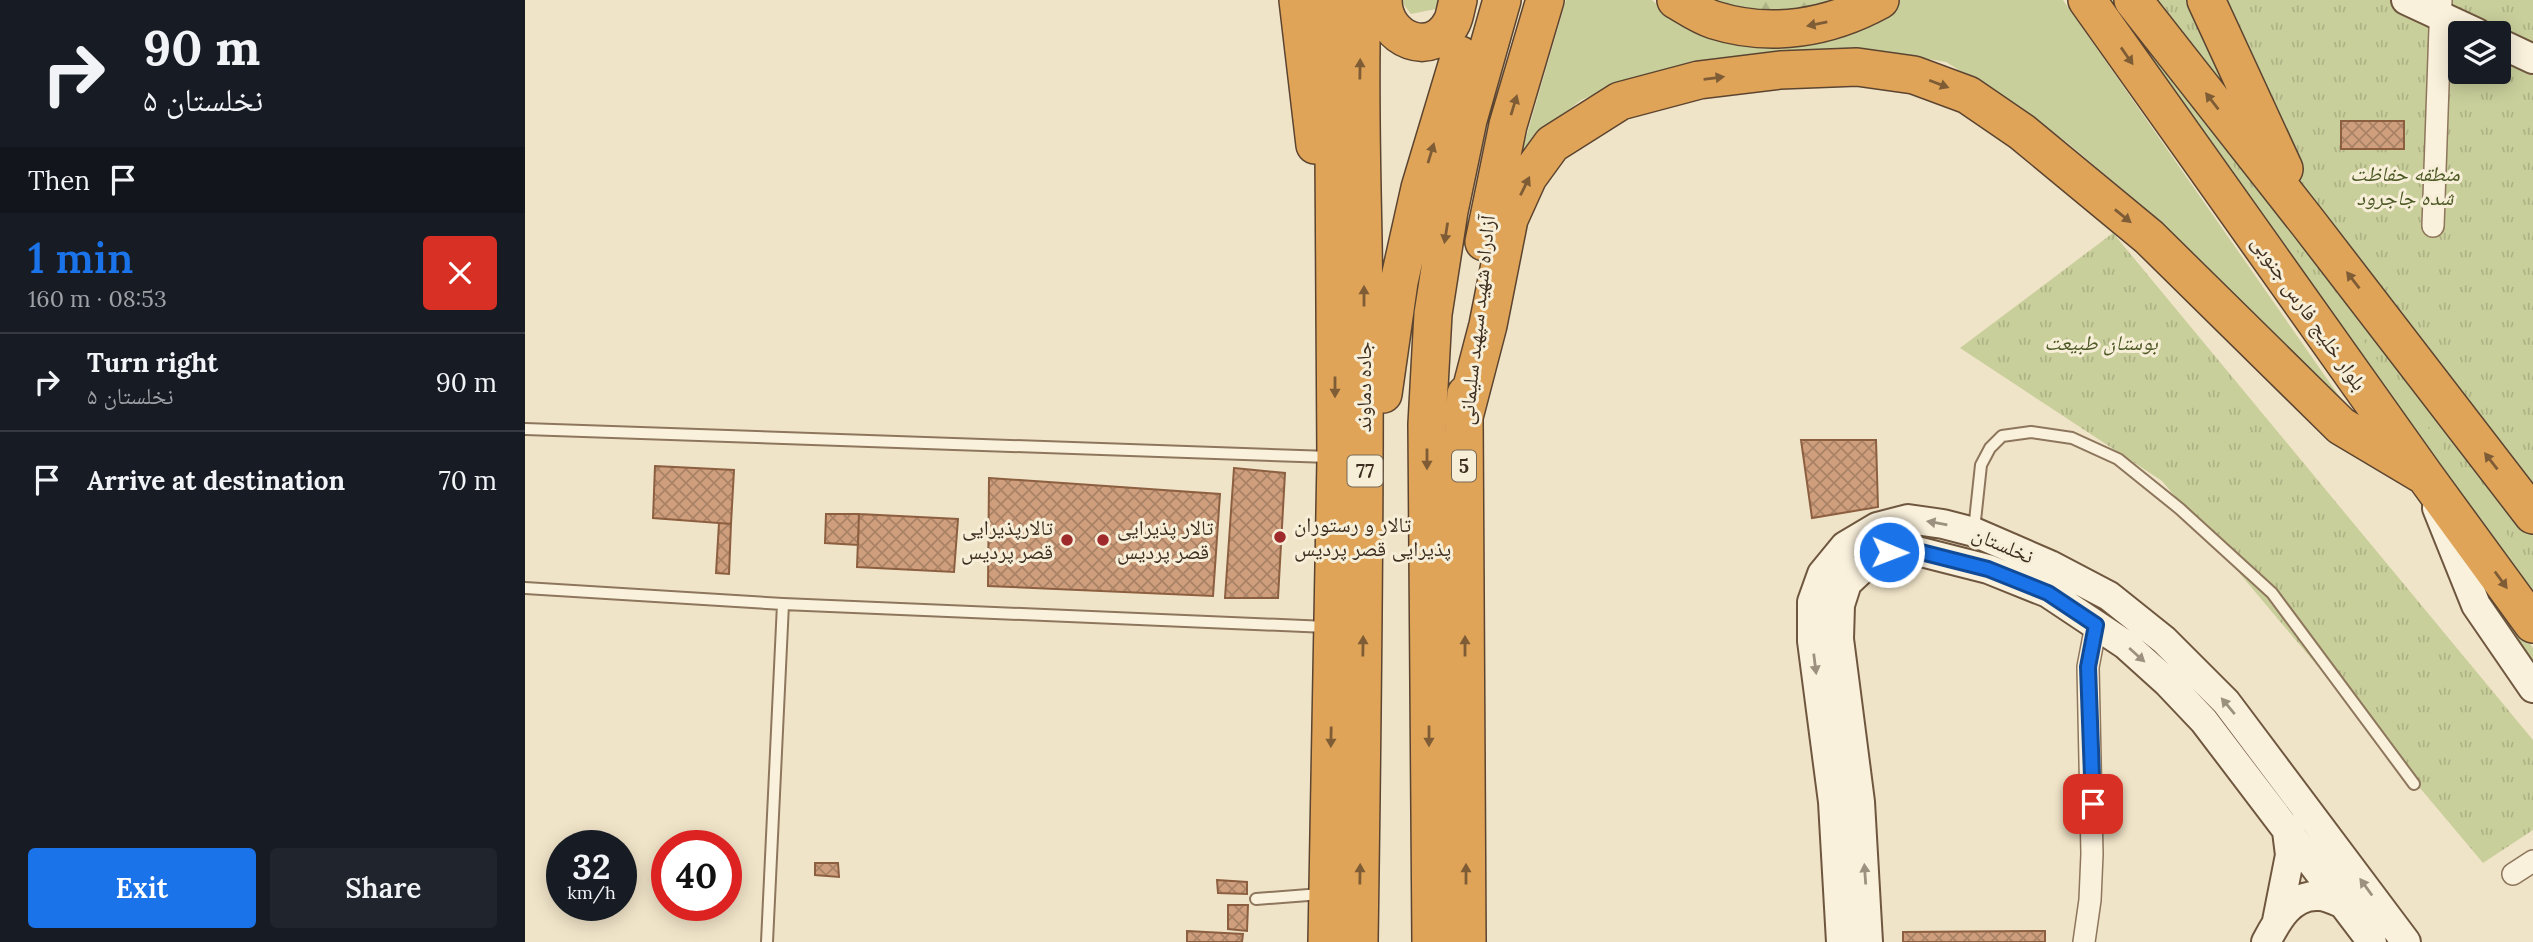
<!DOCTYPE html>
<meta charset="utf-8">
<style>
body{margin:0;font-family:Lora,"Noto Naskh Arabic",serif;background:#20242c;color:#f1f3f6;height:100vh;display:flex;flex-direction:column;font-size:26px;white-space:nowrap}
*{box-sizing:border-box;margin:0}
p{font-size:23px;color:#9ea1a6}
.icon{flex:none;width:38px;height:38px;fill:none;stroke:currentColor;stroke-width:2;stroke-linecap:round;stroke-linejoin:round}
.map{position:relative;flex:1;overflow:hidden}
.panel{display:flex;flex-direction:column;background:#171b24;width:525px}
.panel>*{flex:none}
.banner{background:#171b24;color:#f1f3f6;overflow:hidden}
.controls{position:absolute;left:1923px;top:21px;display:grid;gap:14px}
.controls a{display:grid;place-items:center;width:63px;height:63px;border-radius:7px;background:#171b24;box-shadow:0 4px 18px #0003;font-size:35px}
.speed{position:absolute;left:21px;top:830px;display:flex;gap:14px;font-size:35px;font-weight:700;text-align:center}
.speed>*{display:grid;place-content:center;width:91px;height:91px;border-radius:50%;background:#171b24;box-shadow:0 4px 18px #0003;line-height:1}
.speed small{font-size:18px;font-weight:400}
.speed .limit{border:10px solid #d22;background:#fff;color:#111}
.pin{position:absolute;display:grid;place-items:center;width:60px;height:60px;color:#fff;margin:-30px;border-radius:14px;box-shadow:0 4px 10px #0006}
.me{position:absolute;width:77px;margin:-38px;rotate:91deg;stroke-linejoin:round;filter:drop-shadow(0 0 5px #0008)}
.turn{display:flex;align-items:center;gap:24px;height:147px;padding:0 28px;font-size:32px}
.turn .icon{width:91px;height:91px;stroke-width:2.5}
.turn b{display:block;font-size:49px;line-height:60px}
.then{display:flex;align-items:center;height:66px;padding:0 28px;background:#0003;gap:14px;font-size:26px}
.round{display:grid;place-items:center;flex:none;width:74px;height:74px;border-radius:7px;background:#20242c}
.head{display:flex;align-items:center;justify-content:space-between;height:119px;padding:0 28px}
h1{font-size:42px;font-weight:600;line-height:52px;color:#1a73e8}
.button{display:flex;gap:14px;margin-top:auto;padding:14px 28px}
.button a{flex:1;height:80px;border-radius:7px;background:#1a73e8;color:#fff;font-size:28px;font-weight:600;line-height:80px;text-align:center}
.button a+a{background:#20242c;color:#f1f3f6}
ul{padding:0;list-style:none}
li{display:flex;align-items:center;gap:21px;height:98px;padding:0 28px;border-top:2px solid #363941}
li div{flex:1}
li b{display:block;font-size:26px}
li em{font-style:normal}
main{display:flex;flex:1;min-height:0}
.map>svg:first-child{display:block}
.grass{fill:#c9cf9b}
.forest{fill:url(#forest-firs)}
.park{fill:url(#park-tufts);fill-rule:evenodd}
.building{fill:url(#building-cross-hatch);stroke:#8d5f41;stroke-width:2}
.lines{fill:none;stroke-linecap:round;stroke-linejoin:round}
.lane-casing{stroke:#8d765c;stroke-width:14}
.street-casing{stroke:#8d765c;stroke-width:24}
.secondary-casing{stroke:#6f573f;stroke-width:32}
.highway-casing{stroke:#5b4430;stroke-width:40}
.lane{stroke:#faf1dc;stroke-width:10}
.street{stroke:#faf1dc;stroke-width:21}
.secondary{stroke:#faf1dc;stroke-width:28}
.highway{stroke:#e0a458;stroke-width:37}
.oneway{fill:#7e5d36}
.oneway2{fill:#9c907e}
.route-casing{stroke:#114b97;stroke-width:18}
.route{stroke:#1a73e8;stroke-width:12}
.poi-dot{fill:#9e2a2b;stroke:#f7eed8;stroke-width:2.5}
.labels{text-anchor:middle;stroke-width:6;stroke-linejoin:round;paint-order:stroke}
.shield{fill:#f7eed8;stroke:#756857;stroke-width:2}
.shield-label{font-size:19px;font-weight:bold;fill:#3d2e20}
.park-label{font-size:21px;font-style:italic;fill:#4d5a26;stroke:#f7eed8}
.street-label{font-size:21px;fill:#3d2e20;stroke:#f7eed8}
.poi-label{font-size:21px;fill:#3d2e20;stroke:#f7eed8;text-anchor:start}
</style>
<main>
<section class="panel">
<div class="banner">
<div class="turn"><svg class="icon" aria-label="right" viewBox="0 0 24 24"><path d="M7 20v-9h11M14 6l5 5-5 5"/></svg><div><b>90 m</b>نخلستان ۵</div></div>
<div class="then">Then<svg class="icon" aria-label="arrive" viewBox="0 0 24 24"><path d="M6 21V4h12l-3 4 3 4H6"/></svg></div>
</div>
<div class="head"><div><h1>1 min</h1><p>160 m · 08:53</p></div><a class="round" style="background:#d93025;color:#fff"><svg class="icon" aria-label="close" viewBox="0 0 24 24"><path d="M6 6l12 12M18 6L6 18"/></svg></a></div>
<ul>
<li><svg class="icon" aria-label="right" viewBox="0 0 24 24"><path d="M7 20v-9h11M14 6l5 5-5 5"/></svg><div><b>Turn right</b><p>نخلستان ۵</p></div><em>90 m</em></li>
<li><svg class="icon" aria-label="arrive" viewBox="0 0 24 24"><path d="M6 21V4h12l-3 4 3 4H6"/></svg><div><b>Arrive at destination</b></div><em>70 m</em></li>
</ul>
<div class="button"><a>Exit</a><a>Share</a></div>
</section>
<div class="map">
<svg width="2008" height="942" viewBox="0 0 2008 942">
<defs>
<pattern id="forest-firs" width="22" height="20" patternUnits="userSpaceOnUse" patternTransform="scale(1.75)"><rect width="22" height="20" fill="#c9cf9b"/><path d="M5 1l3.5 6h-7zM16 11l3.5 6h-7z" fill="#aeb285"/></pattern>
<pattern id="park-tufts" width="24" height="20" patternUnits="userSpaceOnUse" patternTransform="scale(1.75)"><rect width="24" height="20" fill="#c9cf9b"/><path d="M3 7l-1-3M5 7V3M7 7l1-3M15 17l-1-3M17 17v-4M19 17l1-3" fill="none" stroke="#aeb285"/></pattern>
<pattern id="building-cross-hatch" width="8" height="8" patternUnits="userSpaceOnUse" patternTransform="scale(1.75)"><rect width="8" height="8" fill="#cf9f7d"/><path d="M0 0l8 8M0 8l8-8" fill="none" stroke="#a98266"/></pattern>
</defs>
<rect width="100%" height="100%" fill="#f0e4c8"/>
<path class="grass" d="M 875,0 L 913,0 L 911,9 L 886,14 Z
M 1041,0 L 1127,0 L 1144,15 L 1369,0 L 1538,0 L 1828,416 L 1738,328 L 1625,213 L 1544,144 L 1497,109 L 1421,62 L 1345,49 L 1280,51 L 1099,82 L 1056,100 L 1019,129 L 988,182 Z
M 1574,0 L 1592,0 L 2008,541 L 2008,598 Z
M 1959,586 L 1973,600 L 2008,648 L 2008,672 L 1956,592 Z"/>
<path class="forest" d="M 1182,0 L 1315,0 L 1269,15 L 1188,5 Z"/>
<path class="park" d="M 1585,0 L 2008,0 L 2008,569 ZM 1936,33 L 1974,33 L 1974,72 L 1936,72 Z
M 1588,233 L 2008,740 L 2008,830 L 1958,863 L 1637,481 L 1435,348 Z"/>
<path class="building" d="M 1816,121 L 1879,121 L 1879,149 L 1816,149 Z
M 1276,440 L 1351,440 L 1353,507 L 1287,518 Z
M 130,466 L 209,470 L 206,524 L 128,518 Z
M 709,468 L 760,473 L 753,598 L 700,598 Z
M 464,478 L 695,494 L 688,596 L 463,586 Z
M 301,514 L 334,514 L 333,545 L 300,543 Z
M 334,514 L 433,519 L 429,572 L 332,567 Z
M 194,523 L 206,524 L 204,574 L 191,573 Z
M 290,863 L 313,863 L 314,877 L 290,875 Z
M 692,880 L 722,882 L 722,894 L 693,893 Z
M 703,905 L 723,905 L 722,931 L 703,929 Z
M 662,931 L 718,934 L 717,942 L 662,942 Z
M 1520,931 L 1520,942 L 1378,942 L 1378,932 Z"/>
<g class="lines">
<g class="lane-casing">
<path id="lane" d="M 0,429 L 805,457
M 1449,530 L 1456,465 L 1465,448 L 1477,436 L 1506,432 L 1547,438 L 1593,459 L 1655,509 L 1747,593 L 1889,784
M 0,588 L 258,604 L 802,627
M 731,899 L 796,894
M 242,942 L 258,604"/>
</g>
<g class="street-casing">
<path id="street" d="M 1908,226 L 1916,0
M 1988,874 L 2008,861
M 1559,942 L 1565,900 L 1567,854 L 1563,667 L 1571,625"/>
</g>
<g class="secondary-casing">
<path id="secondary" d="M 1881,0 L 1952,33
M 1974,43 L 2008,59
M 1912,508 L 1951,605 L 2008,688
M 1752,921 L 1765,855 L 1762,831 L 1765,829
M 1316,942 L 1308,802 L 1287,641 L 1287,602 L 1297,574 L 1320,546 L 1352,527 L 1383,519 L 1418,524 L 1449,532 L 1525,565 L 1584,596 L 1639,640 L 1701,702 L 1881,942
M 1343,942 L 1335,802 L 1314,639 L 1315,605 L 1322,583 L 1337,569 L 1364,552 L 1392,551 L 1463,569 L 1523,593 L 1601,645 L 1642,682 L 1679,721 L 1847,942
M 1741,942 C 1752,921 1766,894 1794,896 C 1802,896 1813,902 1821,905"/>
</g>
<g class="highway-casing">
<path id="highway" d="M 773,0 L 790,145
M 858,0 C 858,40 908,60 927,22 C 930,16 931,7 933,0
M 1151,0 C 1163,7 1176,16 1189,20 C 1246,38 1304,28 1355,0
M 1562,0 L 1900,476 L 2008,624
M 1608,0 L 1784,224 L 2008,515
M 1681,0 L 1759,169
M 959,242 L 983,125 L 1020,0
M 858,394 L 874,282 L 895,188 L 935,55
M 941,394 L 939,417 L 942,942
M 939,417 L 963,325 L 984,219 L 1003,177 L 1027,144 L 1095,101 L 1174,80 L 1255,70 L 1332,67 L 1389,75 L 1443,95 L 1497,132 L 1624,237 L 1816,426 L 1900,476
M 802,942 L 811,458 L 808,0
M 834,942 C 837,737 840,533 839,328 C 839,219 833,109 837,0
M 906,942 L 902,424 L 908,314 L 924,211 L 943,120 L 977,0"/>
</g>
<use href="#lane" class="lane"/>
<use href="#street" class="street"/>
<use href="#secondary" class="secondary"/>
<use href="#highway" class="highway"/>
</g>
<defs><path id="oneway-solid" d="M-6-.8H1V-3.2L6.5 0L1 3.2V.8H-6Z" transform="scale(1.75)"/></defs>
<g class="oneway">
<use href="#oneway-solid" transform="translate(1292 24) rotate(169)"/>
<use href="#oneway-solid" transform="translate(1602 56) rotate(55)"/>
<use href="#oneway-solid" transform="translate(835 69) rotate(-89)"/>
<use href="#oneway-solid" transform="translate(1189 78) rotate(-7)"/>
<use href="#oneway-solid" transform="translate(1414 84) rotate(21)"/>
<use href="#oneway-solid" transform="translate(1687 101) rotate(-128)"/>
<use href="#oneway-solid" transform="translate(989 105) rotate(-73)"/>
<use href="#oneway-solid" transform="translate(906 153) rotate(-73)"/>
<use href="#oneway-solid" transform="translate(1000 186) rotate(-64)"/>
<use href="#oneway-solid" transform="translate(1598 216) rotate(39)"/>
<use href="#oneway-solid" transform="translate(921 233) rotate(99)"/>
<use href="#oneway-solid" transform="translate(1828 280) rotate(-128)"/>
<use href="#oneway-solid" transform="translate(839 296) rotate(-90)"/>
<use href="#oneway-solid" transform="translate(810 387) rotate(90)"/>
<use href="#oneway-solid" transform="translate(902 459) rotate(90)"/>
<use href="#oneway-solid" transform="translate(1966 461) rotate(-128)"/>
<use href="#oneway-solid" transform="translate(1976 580) rotate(54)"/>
<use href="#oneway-solid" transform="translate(838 646) rotate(-89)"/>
<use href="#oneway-solid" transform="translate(940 646) rotate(-90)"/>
<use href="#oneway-solid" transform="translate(904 736) rotate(90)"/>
<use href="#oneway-solid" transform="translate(806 737) rotate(91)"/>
<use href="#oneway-solid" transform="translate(835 874) rotate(-89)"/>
<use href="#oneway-solid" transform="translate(941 874) rotate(-90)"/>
</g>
<g class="oneway2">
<use href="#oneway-solid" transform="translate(1412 523) rotate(-170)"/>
<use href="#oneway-solid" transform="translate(1612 655) rotate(42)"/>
<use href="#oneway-solid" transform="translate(1290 664) rotate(83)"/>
<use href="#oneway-solid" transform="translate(1703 706) rotate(-130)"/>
<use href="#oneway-solid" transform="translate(1340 874) rotate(-94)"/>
<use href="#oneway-solid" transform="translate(1841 887) rotate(-126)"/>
</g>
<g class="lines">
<g class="route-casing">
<path id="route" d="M 1364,552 L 1392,551 L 1463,569 L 1523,593 L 1571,625 L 1563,667 L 1568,804"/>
</g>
<use href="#route" class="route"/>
</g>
<g class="poi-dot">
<circle cx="755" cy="537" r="7"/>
<circle cx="542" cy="540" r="7"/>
<circle cx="578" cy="540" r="7"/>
</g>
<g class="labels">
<g class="shield">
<rect x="927" y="450.5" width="24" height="31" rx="5"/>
<rect x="822.5" y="455.5" width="35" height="31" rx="5"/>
</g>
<g class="shield-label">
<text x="939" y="473">5</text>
<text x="840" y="478">77</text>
</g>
<g class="park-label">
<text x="1880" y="181">منطقه حفاظت<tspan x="1880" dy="24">شده جاجرود</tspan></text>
<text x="1576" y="350">بوستان طبیعت</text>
</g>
<g class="street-label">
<text transform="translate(1784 313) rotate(55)" y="7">بلوار خلیج فارس جنوبی</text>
<text transform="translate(952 320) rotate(-84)" y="7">آزادراه شهید سپهبد سلیمانی</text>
<text transform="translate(839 387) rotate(-90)" y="7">جاده دماوند</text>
<text transform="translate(1478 545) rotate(23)" y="7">نخلستان</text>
</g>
<g class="poi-label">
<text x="769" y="532">تالار و رستوران<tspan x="769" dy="24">پذیرایی قصر پردیس</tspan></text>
<text x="528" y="535" text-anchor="end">تالارپذیرایی<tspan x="528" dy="24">قصر پردیس</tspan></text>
<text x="592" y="535">تالار پذیرایی<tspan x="592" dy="24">قصر پردیس</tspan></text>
</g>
</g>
</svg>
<div class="controls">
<a><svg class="icon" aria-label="layers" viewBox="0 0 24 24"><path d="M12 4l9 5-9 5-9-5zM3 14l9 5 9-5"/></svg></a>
</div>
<div class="speed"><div>32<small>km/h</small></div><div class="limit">40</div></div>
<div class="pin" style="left:1568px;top:804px;background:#d93025"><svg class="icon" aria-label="arrive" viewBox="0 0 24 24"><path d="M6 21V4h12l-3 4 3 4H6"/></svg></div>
<svg class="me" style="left:1364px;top:552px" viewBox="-20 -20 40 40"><circle r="17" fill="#1a73e8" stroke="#fff" stroke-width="3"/><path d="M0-11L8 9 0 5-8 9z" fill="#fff"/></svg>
</div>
</main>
